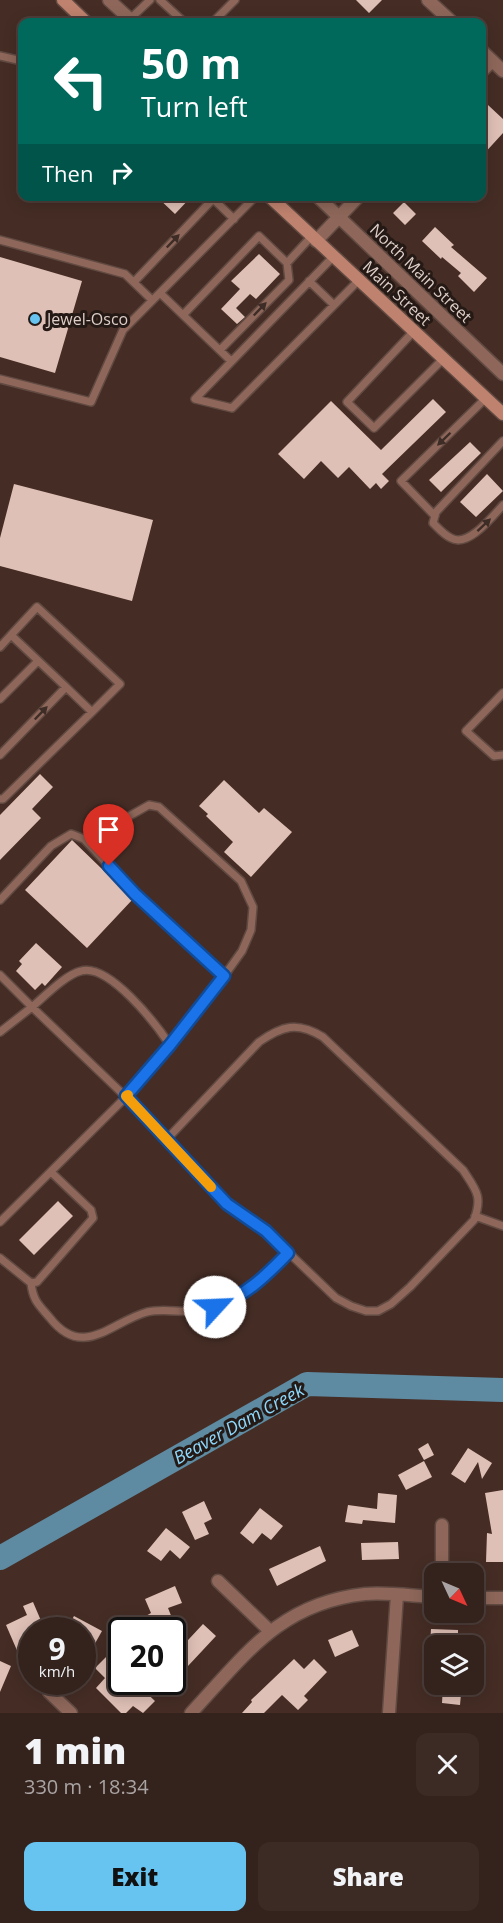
<!DOCTYPE html>
<meta charset="utf-8">
<style>
body{margin:0;font-family:"Open Sans",sans-serif;background:#3c2a25;color:#f1f3f6;height:100vh;display:flex;flex-direction:column;font-size:22px;white-space:nowrap}
*{box-sizing:border-box;margin:0}
p{font-size:20px;color:#a9a4a3}
.icon{flex:none;width:33px;height:33px;fill:none;stroke:currentColor;stroke-width:2;stroke-linecap:round;stroke-linejoin:round}
.map{position:relative;height:1713px;overflow:hidden}
.side{display:flex;flex-direction:column;background:#34221c;flex:1}
.side>*{flex:none}
.guide{position:absolute;left:18px;top:18px;width:468px;height:183px;border-radius:12px;box-shadow:0 3px 15px #0003,0 0 0 2px #4e3f3b;background:#00695c;color:#fff;overflow:hidden}
.needle{width:39px;rotate:134deg}
.tools{position:absolute;left:424px;top:1563px;display:grid;gap:12px}
.tools a{display:grid;place-items:center;width:60px;height:60px;border-radius:12px;background:#34221c;box-shadow:0 3px 15px #0003,0 0 0 2px #4e3f3b;font-size:30px}
.speed{position:absolute;left:18px;top:1617px;display:flex;gap:12px;font-size:30px;font-weight:700;text-align:center}
.speed>*{display:grid;place-content:center;width:78px;height:78px;border-radius:50%;background:#34221c;box-shadow:0 3px 15px #0003,0 0 0 2px #4e3f3b;line-height:1}
.speed small{font-size:15px;font-weight:400}
.speed .limit{border:3px solid #111;border-radius:9px;background:#fff;color:#111}
.pin{position:absolute;display:grid;place-items:center;width:51px;height:51px;color:#fff;margin:-62px -26px;border-radius:50% 50% 50% 0;rotate:-45deg;box-shadow:0 0 6px #0007}
.pin .icon{rotate:45deg}
.me{position:absolute;width:66px;margin:-33px;rotate:65deg;stroke-linejoin:round;filter:drop-shadow(0 0 4px #0008)}
.turn{display:flex;align-items:center;gap:21px;height:126px;padding:0 24px;font-size:27px}
.turn .icon{width:78px;height:78px;stroke-width:2.5}
.turn b{display:block;font-size:42px;line-height:51px}
.then{display:flex;align-items:center;height:57px;padding:0 24px;background:#0003;gap:12px;font-size:22px}
.round{display:grid;place-items:center;flex:none;width:63px;height:63px;border-radius:12px;background:#3c2a25}
.headline{display:flex;align-items:center;justify-content:space-between;height:102px;padding:0 24px}
h1{font-size:36px;font-weight:800;line-height:45px}
.button{display:flex;gap:12px;margin-top:auto;padding:12px 24px}
.button a{flex:1;height:69px;border-radius:12px;background:#67c4f0;color:#111;font-size:24px;font-weight:800;line-height:69px;text-align:center}
.button a+a{background:#3c2a25;color:#f1f3f6}
.map>svg:first-child{display:block}
.lines{fill:none;stroke-linecap:round;stroke-linejoin:round}
.river{stroke:#5e8ba2;stroke-width:24}
.building{fill:#dfc0b6}
.lane-casing{stroke:#614a42;stroke-width:10}
.street-casing{stroke:#614a42;stroke-width:15}
.secondary-casing{stroke:#614a42;stroke-width:15}
.lane{stroke:#8e675a;stroke-width:7}
.street{stroke:#8e675a;stroke-width:12}
.secondary{stroke:#bf826e;stroke-width:12}
.oneway{fill:#3e2c26}
.route-casing{stroke:#114b97;stroke-width:15}
.route{stroke:#1a73e8;stroke-width:10}
.slow{stroke:#f59e0b;stroke-width:10}
.poi-dot{fill:#67c4f0;stroke:#241915;stroke-width:2}
.labels{text-anchor:middle;stroke-width:6;stroke-linejoin:round;paint-order:stroke}
.street-label{font-size:16px;fill:#decec8;stroke:#241915}
.poi-label{font-size:16px;fill:#decec8;stroke:#241915;text-anchor:start}
.water-label{font-size:18px;font-style:italic;fill:#8dd8fd;stroke:#241915}
</style>
<div class="map">
<svg width="503" height="1713" viewBox="0 0 503 1713">
<rect width="100%" height="100%" fill="#452d25"/>
<g class="lines">
<path class="river" d="M 0,1558 L 307,1384 L 503,1390"/>
</g>
<path class="building" d="M 356,0 L 382,0 L 369,13 Z
M 488,105 L 503,119 L 503,133 L 482,156 L 482,112 Z
M 156,196 L 192,196 L 175,214 Z
M 404,202 L 416,214 L 405,225 L 393,213 Z
M 435,227 L 454,245 L 451,247 L 487,278 L 474,292 L 458,276 L 461,273 L 442,257 L 441,259 L 422,241 Z
M 259,254 L 280,274 L 256,299 L 250,294 L 236,308 L 245,317 L 237,324 L 221,309 L 240,289 L 231,281 Z
M 0,257 L 82,281 L 55,373 L 0,357 Z
M 433,399 L 446,412 L 382,474 L 389,481 L 381,489 L 376,483 L 370,489 L 349,467 L 338,478 L 321,461 L 304,479 L 278,454 L 331,401 L 381,450 Z
M 470,442 L 481,453 L 441,492 L 429,480 Z
M 487,474 L 503,491 L 476,517 L 460,502 Z
M 14,484 L 153,520 L 132,601 L 0,566 L 0,538 Z
M 40,774 L 53,787 L 32,809 L 41,818 L 0,860 L 0,815 Z
M 224,780 L 259,813 L 264,808 L 292,832 L 251,877 L 224,852 L 233,842 L 206,816 L 208,814 L 199,806 Z
M 72,840 L 133,899 L 87,948 L 25,890 Z
M 36,943 L 62,967 L 45,986 L 42,983 L 35,990 L 16,971 L 22,964 L 19,961 Z
M 58,1201 L 73,1216 L 34,1255 L 19,1240 Z
M 428,1443 L 434,1455 L 424,1460 L 418,1449 Z
M 468,1448 L 492,1463 L 482,1479 L 478,1462 L 465,1483 L 451,1474 Z
M 424,1461 L 432,1477 L 406,1490 L 398,1475 Z
M 503,1490 L 503,1562 L 486,1562 L 487,1533 L 492,1534 L 485,1493 Z
M 378,1493 L 397,1495 L 395,1523 L 363,1520 L 362,1524 L 345,1522 L 348,1505 L 377,1509 Z
M 204,1501 L 212,1519 L 204,1523 L 209,1534 L 195,1540 L 182,1512 Z
M 260,1508 L 283,1526 L 271,1540 L 262,1533 L 253,1544 L 240,1533 Z
M 166,1528 L 190,1547 L 180,1559 L 170,1550 L 161,1561 L 147,1551 Z
M 398,1542 L 399,1559 L 362,1560 L 361,1543 Z
M 320,1546 L 326,1561 L 277,1586 L 269,1569 Z
M 175,1586 L 182,1603 L 168,1608 L 172,1618 L 149,1628 L 144,1617 L 151,1613 L 145,1599 Z
M 33,1602 L 45,1630 L 32,1630 L 32,1650 L 19,1655 L 6,1625 L 27,1615 L 23,1606 Z
M 74,1616 L 102,1631 L 93,1647 L 82,1642 L 82,1630 L 66,1630 Z
M 203,1624 L 216,1636 L 188,1666 L 175,1654 Z
M 431,1629 L 458,1630 L 458,1646 L 430,1646 Z
M 352,1630 L 359,1646 L 335,1657 L 328,1640 Z
M 108,1655 L 116,1662 L 122,1656 L 122,1682 L 135,1682 L 155,1701 L 143,1713 L 133,1706 L 126,1713 L 121,1713 L 96,1688 L 105,1678 L 95,1668 Z
M 294,1659 L 304,1669 L 314,1659 L 327,1672 L 304,1696 L 308,1700 L 298,1710 L 282,1695 L 264,1713 L 242,1713 L 252,1702 L 251,1700 Z
M 0,1661 L 11,1666 L 0,1692 Z
M 443,1684 L 462,1684 L 460,1705 L 442,1703 Z"/>
<g class="lines">
<g class="lane-casing">
<path id="lane" d="M 160,0 L 184,22
M 130,19 L 150,0
M 213,22 L 235,0
M 0,56 L 22,61
M 210,196 L 234,219
M 0,240 L 125,274 L 152,300
M 333,257 L 195,399 L 232,408 L 359,280
M 309,281 L 334,305
M 134,282 L 213,199
M 160,293 L 231,361
M 183,315 L 259,236 L 287,263 L 311,237
M 414,331 L 347,402 L 374,428 L 443,359
M 220,350 L 289,280 L 287,263
M 0,379 L 91,402 L 123,330 L 256,196
M 503,441 L 436,512 L 433,523 C 438,528 444,535 451,538 C 468,548 492,517 503,505
M 435,516 L 401,481 L 486,398
M 11,635 L 37,607 L 120,684 L 92,712
M 0,647 L 11,635 L 66,687 L 0,755
M 503,693 L 466,731 L 494,756 L 503,755
M 0,699 L 38,661
M 0,799 L 3,799 L 92,712 L 66,687
M 84,839 L 135,894 L 224,976
M 0,900 L 51,846 L 71,834 L 84,839 L 108,828 L 149,805 L 159,807 L 241,881 L 253,907 L 251,930 L 242,951 L 212,993 L 133,1090 L 0,1222
M 0,975 L 32,1007 C 45,996 65,975 81,971 C 109,963 156,1024 170,1045
M 0,1032 L 32,1007 L 126,1097 L 227,1204 L 266,1231 L 336,1298 L 351,1306 L 366,1311 L 378,1311 L 391,1304 L 410,1287 L 474,1220 C 483,1196 476,1190 463,1170 L 323,1037 C 297,1021 282,1026 259,1042 L 167,1139
M 475,1216 L 503,1226
M 0,1258 L 31,1283 L 37,1282 L 93,1218 L 91,1210 L 51,1172
M 31,1283 C 33,1301 39,1305 50,1318 C 83,1360 111,1322 147,1312 C 164,1308 181,1313 198,1311 C 237,1306 262,1279 288,1253"/>
</g>
<g class="street-casing">
<path id="street" d="M 109,0 L 133,22
M 428,0 L 452,22
M 482,51 L 503,71
M 482,71 L 492,61
M 317,196 L 503,374
M 316,241 L 359,196
M 442,1574 L 442,1525
M 218,1581 L 270,1631
M 474,1598 L 503,1598
M 49,1692 L 71,1713
M 191,1713 C 245,1655 280,1603 365,1594 C 388,1592 413,1596 435,1597
M 389,1713 L 397,1595"/>
</g>
<g class="secondary-casing">
<path id="secondary" d="M 63,0 L 86,22
M 269,196 L 503,414"/>
</g>
<use href="#lane" class="lane"/>
<use href="#street" class="street"/>
<use href="#secondary" class="secondary"/>
</g>
<defs><path id="oneway-solid" d="M-6-.8H1V-3.2L6.5 0L1 3.2V.8H-6Z" transform="scale(1.5)"/></defs>
<g class="oneway">
<use href="#oneway-solid" transform="translate(173 241) rotate(-46)"/>
<use href="#oneway-solid" transform="translate(260 309) rotate(-46)"/>
<use href="#oneway-solid" transform="translate(444 439) rotate(136)"/>
<use href="#oneway-solid" transform="translate(484 525) rotate(-43)"/>
<use href="#oneway-solid" transform="translate(41 713) rotate(-46)"/>
</g>
<g class="lines">
<g class="route-casing">
<path id="route" d="M 109,866 L 135,894 L 224,976 L 170,1045 L 126,1096 L 227,1204 L 266,1231 L 288,1253 C 266,1276 245,1296 215,1307"/>
</g>
<use href="#route" class="route"/>
<path class="slow" d="M 128,1095 L 126,1096 L 211,1187"/>
</g>
<circle class="poi-dot" cx="35" cy="319" r="6"/>
<g class="labels">
<g class="street-label">
<text transform="translate(421 273) rotate(44)" y="6">North Main Street</text>
<text transform="translate(397 293) rotate(43)" y="6">Main Street</text>
</g>
<g class="poi-label">
<text x="47" y="325">Jewel-Osco</text>
</g>
<g class="water-label">
<text transform="translate(239 1424) rotate(-29)" y="6">Beaver Dam Creek</text>
</g>
</g>
</svg>
<div class="tools">
<a><svg class="needle" viewBox="-14 -14 28 28"><path d="M0-13l5 13h-10z" fill="#e53935"/><path d="M0 13l5-13h-10z" fill="#a9a4a3"/></svg></a>
<a><svg class="icon" aria-label="layers" viewBox="0 0 24 24"><path d="M12 4l9 5-9 5-9-5zM3 14l9 5 9-5"/></svg></a>
</div>
<div class="speed"><div>9<small>km/h</small></div><div class="limit">20</div></div>
<div class="pin" style="left:109px;top:866px;background:#d93025"><svg class="icon" aria-label="arrive" viewBox="0 0 24 24"><path d="M6 21V4h12l-3 4 3 4H6"/></svg></div>
<svg class="me" style="left:215px;top:1307px" viewBox="-20 -20 40 40"><circle r="19" fill="#fff"/><path d="M0-13L10 11 0 6-10 11z" fill="#1a73e8"/></svg>
<div class="guide">
<div class="turn"><svg class="icon" aria-label="left" viewBox="0 0 24 24"><path d="M17 20v-9H6M10 6l-5 5 5 5"/></svg><div><b>50 m</b>Turn left</div></div>
<div class="then">Then<svg class="icon" aria-label="right" viewBox="0 0 24 24"><path d="M7 20v-9h11M14 6l5 5-5 5"/></svg></div>
</div>
</div>
<section class="side">
<div class="headline"><div><h1>1 min</h1><p>330 m · 18:34</p></div><a class="round"><svg class="icon" aria-label="close" viewBox="0 0 24 24"><path d="M6 6l12 12M18 6L6 18"/></svg></a></div>
<div class="button"><a>Exit</a><a>Share</a></div>
</section>
